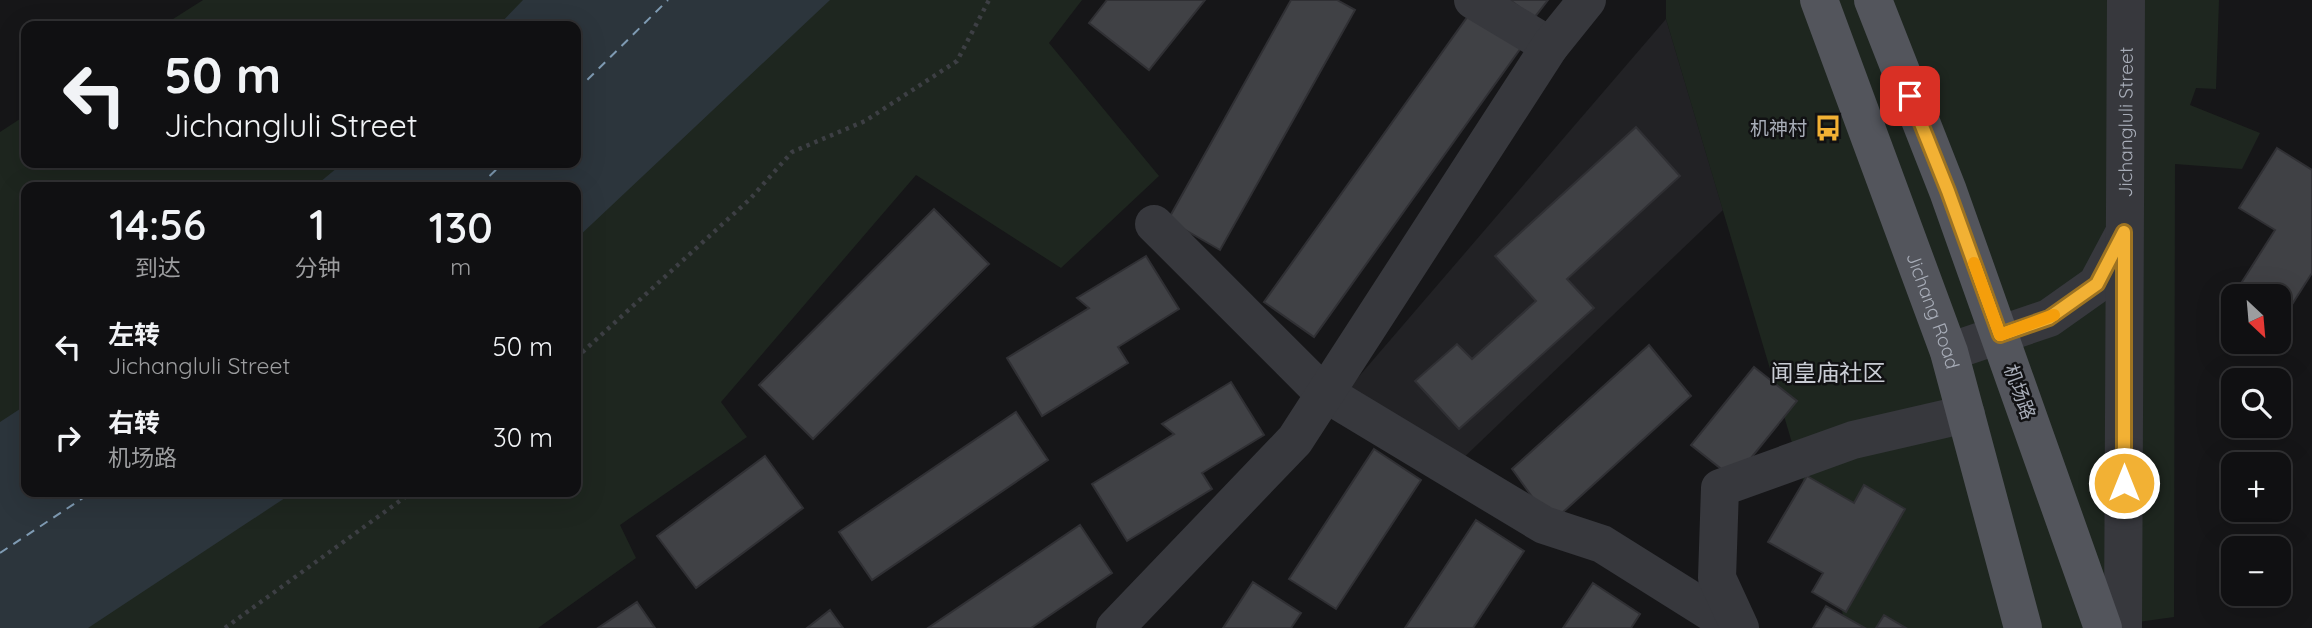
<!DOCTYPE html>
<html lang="zh">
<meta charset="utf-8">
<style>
body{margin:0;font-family:Quicksand,"Noto Sans SC",sans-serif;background:#19191b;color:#f1f3f6;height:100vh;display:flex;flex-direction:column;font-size:26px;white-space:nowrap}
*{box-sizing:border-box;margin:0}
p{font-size:23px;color:#9c9d9f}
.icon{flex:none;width:38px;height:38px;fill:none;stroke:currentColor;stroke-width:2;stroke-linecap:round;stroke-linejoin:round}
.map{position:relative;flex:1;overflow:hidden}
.sheet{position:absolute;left:21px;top:182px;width:560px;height:315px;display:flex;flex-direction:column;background:#101012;border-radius:14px;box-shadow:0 7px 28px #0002,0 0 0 2px #303032}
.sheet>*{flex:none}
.hud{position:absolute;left:21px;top:21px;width:560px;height:147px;border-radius:14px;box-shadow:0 7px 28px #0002,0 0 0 2px #303032;background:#101012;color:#f1f3f6;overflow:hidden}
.needle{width:46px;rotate:154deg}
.controls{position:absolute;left:2221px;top:284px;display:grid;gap:14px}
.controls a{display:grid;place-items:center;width:70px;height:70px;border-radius:14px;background:#101012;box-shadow:0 7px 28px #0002,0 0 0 2px #303032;font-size:35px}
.pin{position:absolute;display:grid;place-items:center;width:60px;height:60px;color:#fff;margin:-30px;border-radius:14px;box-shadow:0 4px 10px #0006}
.me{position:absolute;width:77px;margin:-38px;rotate:0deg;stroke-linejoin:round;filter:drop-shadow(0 0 5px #0008)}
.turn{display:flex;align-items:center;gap:24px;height:147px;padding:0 28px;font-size:32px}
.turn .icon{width:91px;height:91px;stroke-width:2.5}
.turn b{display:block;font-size:49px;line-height:60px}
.eta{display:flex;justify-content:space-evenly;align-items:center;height:119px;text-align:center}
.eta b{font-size:42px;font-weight:600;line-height:49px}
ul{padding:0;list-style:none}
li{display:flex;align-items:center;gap:21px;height:91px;padding:0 28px}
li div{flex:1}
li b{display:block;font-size:26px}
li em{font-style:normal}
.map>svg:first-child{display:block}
.built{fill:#222225}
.green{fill:#1e261f;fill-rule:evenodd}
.water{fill:#2c353c}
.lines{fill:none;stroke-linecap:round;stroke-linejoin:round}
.ferry{stroke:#7f9bb3;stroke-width:2;stroke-dasharray:9 7;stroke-linecap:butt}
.building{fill:#404145;stroke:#303034;stroke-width:2}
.path{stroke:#3d3f44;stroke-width:4.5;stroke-dasharray:3.5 5;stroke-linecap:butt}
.minor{stroke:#37383d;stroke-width:38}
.major{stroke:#53555c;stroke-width:38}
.route-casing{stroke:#9d7322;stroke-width:18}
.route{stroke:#f2b134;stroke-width:12}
.slow{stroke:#f59e0b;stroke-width:12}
.labels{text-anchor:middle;stroke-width:5;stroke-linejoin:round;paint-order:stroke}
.street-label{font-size:19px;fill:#a8adb8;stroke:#111113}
.poi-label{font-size:19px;fill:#a8adb8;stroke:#111113;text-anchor:end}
.quarter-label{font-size:23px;fill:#c9ccd4;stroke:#111113}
</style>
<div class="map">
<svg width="2312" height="628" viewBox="0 0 2312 628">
<rect width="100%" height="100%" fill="#161618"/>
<path class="built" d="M 1666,19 L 1723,210 L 1457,464 L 1349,388 Z"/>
<path class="green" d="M 203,0 L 1082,0 L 1049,43 L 1159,176 L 1061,268 L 916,175 L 721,402 L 747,437 L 620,525 L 636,558 L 538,628 L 0,628 L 0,132 L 26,115 L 26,163 L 576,163 L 576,26 L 162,26 ZM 26,187 L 576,187 L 576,492 L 26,492 Z
M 1666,0 L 2219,0 L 2216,89 L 2196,88 L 2190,105 L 2260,133 L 2242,169 L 2175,164 L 2174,617 L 2095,628 L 1847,628 L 1666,19 Z"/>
<path class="water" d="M 523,0 L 830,0 L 576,239 L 576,187 L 314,187 L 343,163 L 576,163 L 576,26 L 498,26 Z
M 26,405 L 26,492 L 294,492 L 88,628 L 0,628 L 0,422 Z"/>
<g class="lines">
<path class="ferry" d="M 576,91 L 668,0
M 478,187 L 503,163
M 0,553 L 92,492"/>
</g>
<path class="building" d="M 1107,0 L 1205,0 L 1149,70 L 1089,23 Z
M 1291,0 L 1337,0 L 1355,10 L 1220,250 L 1168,220 Z
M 1510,0 L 1548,0 L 1534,18 Z
M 1473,9 L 1523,45 L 1314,337 L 1264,302 Z
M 1636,127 L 1680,176 L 1567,279 L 1594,308 L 1459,429 L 1415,381 L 1457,344 L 1472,359 L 1536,301 L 1495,256 Z
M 2277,148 L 2312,170 L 2312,273 L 2279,325 L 2278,296 L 2233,296 L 2275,230 L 2239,208 Z
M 934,209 L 989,264 L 813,439 L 759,385 Z
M 1146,256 L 1179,309 L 1118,347 L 1128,363 L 1042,416 L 1007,358 L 1089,308 L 1077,298 Z
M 1649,345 L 1691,396 L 1551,523 L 1512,469 Z
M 1754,367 L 1797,401 L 1734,479 L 1691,445 Z
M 1231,382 L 1264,435 L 1202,473 L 1212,489 L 1127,541 L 1092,484 L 1174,434 L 1162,424 Z
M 1016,412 L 1048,460 L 872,580 L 839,532 Z
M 1374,449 L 1421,480 L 1336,609 L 1289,579 Z
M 765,456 L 803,508 L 696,588 L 657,536 Z
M 1807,476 L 1854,503 L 1864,485 L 1905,509 L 1846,612 L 1812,592 L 1823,573 L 1768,542 Z
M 1476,520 L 1524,551 L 1473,628 L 1405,628 Z
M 1080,525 L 1112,573 L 1031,628 L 928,628 Z
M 1253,582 L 1301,613 L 1291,628 L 1223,628 Z
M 1593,583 L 1640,614 L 1631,628 L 1563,628 Z
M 637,602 L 655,628 L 598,628 Z
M 1826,606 L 1865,628 L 1813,628 Z
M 830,610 L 843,628 L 807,628 Z
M 1884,615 L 1906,628 L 1876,628 Z"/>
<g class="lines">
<path class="path" d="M 576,358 L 750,199 L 792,152 L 865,121 L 957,61 L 989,0
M 225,628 L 412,492"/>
<g class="minor">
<path d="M 1473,0 L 1550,46"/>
<path d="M 1154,224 L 1320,390 L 1544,525 L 1602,544 L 1736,628"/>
<path d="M 1949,352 L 2049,318 L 2097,284 L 2122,237"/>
<path d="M 1115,628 L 1295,440 L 1550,46 L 1587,0"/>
<path d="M 1740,628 L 1717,578 L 1720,488 L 1853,440 L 1966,414"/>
<path id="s1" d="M 2123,628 L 2126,0"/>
</g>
<g class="major">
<path id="s2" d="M 1819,0 L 1949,352 L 2023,628"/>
<path d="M 1873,0 L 1948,191 L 2103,628"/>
</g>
</g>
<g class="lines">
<g class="route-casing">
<path id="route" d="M 1910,96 L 1948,191 L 2000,335 L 2049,318 L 2097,284 L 2124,232 L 2124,483"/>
</g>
<use href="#route" class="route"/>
<path class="slow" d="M 1974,263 L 2000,335 L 2054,315"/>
</g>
<defs>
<g id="bus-bare" transform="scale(2.1)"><path d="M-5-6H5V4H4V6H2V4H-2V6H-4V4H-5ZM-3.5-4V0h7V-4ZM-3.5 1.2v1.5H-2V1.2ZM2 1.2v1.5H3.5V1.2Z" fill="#f2b134" stroke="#111113" stroke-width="2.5" paint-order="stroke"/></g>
</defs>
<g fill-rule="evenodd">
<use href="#bus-bare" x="1828" y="128"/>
</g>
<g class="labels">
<g class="street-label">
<text dy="7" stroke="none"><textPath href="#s1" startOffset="506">Jichangluli Street</textPath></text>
<text dy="7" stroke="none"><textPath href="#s2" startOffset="331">Jichang Road</textPath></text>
<text transform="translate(2020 392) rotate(70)" y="7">机场路</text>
</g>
<g class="poi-label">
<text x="1807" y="135">机神村</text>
</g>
<g class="quarter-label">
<text x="1828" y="381">闻皇庙社区</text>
</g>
</g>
</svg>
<div class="controls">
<a><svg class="needle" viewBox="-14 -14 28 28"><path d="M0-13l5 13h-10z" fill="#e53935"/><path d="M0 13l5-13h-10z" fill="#9c9d9f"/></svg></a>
<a><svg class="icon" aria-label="search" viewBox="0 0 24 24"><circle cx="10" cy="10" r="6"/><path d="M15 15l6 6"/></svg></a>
<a>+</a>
<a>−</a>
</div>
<div class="pin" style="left:1910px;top:96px;background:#d93025"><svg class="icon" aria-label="arrive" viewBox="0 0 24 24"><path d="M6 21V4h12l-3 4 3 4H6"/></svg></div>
<svg class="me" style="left:2124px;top:483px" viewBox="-20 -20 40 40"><circle r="17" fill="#f2b134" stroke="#fff" stroke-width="3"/><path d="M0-11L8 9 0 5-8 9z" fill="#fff"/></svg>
<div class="hud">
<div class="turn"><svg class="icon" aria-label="left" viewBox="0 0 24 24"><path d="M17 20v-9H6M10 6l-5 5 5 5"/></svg><div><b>50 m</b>Jichangluli Street</div></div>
</div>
<section class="sheet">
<div class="eta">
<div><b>14:56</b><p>到达</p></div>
<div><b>1</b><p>分钟</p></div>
<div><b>130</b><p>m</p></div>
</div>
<ul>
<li><svg class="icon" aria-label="left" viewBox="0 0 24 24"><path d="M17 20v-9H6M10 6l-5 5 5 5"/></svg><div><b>左转</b><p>Jichangluli Street</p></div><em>50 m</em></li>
<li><svg class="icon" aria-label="right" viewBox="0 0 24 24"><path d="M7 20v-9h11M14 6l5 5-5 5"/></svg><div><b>右转</b><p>机场路</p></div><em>30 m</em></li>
</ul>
</section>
</div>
